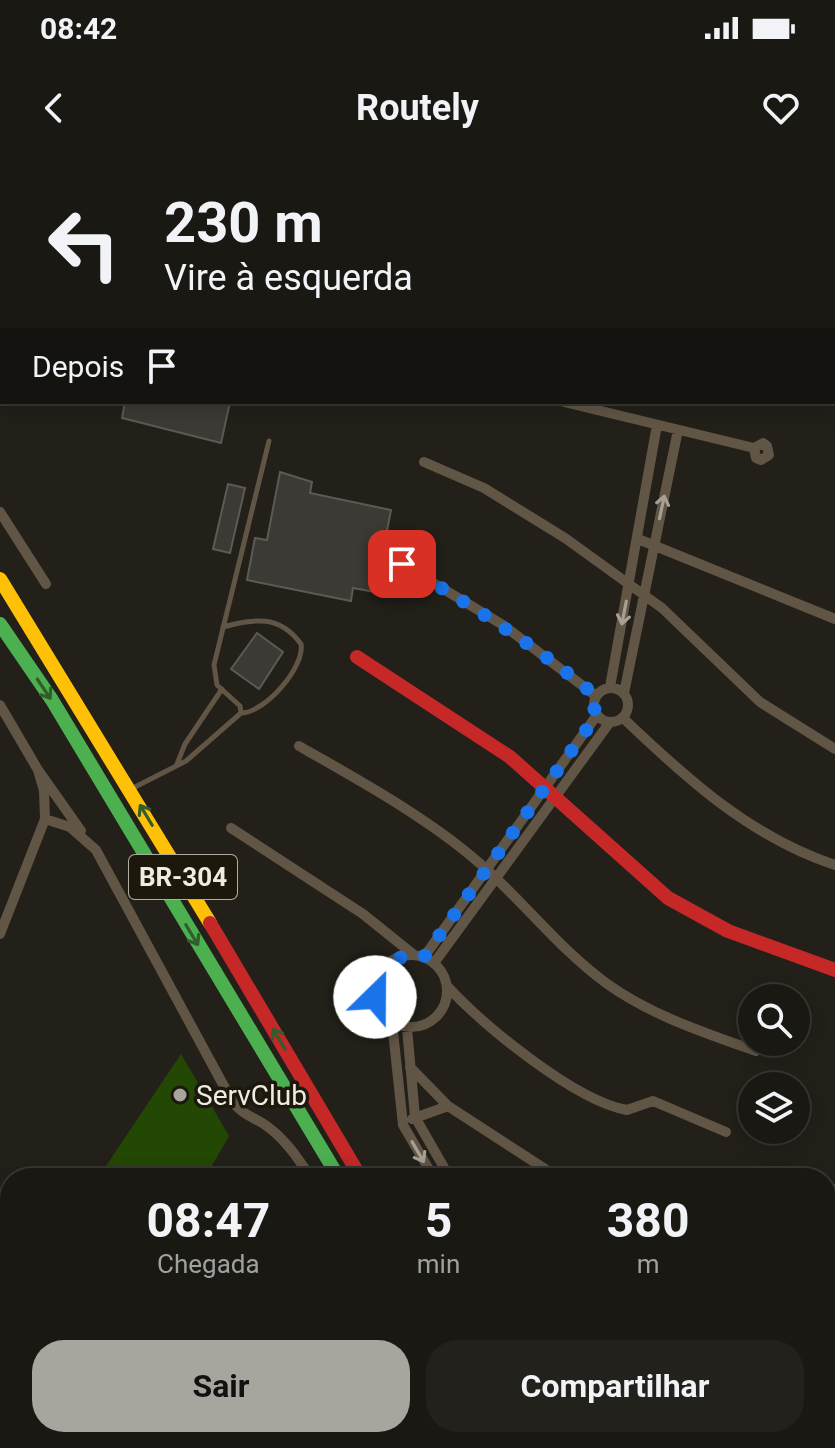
<!DOCTYPE html>
<html lang="pt">
<meta charset="utf-8">
<style>
body{margin:0;font-family:Roboto,sans-serif;background:#23211c;color:#f1f3f6;height:100vh;display:flex;flex-direction:column;font-size:30px;white-space:nowrap}
*{box-sizing:border-box;margin:0}
p{font-size:26px;color:#9fa0a0}
.icon{flex:none;width:44px;height:44px;fill:none;stroke:currentColor;stroke-width:2;stroke-linecap:round;stroke-linejoin:round}
.map{position:relative;flex:1;overflow:hidden}
.panel{position:absolute;left:0px;top:1008px;width:836px;height:280px;display:flex;flex-direction:column;background:#1a1813;border-radius:32px 32px 0 0;box-shadow:0 4px 20px #0003,0 0 0 2px #383733}
.panel>*{flex:none}
.banner{position:absolute;left:0px;top:0px;width:836px;height:244px;box-shadow:0 4px 20px #0003,0 0 0 2px #383733;background:#1a1813;color:#f1f3f6;overflow:hidden}
.controls{position:absolute;left:738px;top:824px;display:grid;gap:16px}
.controls a{display:grid;place-items:center;width:72px;height:72px;border-radius:50%;background:#1a1813;box-shadow:0 4px 20px #0003,0 0 0 2px #383733;font-size:40px}
.pin{position:absolute;display:grid;place-items:center;width:68px;height:68px;color:#fff;margin:-34px;border-radius:16px;box-shadow:0 4px 12px #0006}
.me{position:absolute;width:88px;margin:-44px;rotate:23deg;stroke-linejoin:round;filter:drop-shadow(0 0 6px #0008)}
.turn{display:flex;align-items:center;gap:28px;height:168px;padding:0 32px;font-size:36px}
.turn .icon{width:104px;height:104px;stroke-width:2.5}
.turn b{display:block;font-size:56px;line-height:68px}
.then{display:flex;align-items:center;height:76px;padding:0 32px;background:#0003;gap:16px;font-size:30px}
.eta{display:flex;justify-content:space-evenly;align-items:center;height:136px;text-align:center}
.eta b{font-size:48px;font-weight:700;line-height:56px}
.cta{display:flex;gap:16px;margin-top:auto;padding:16px 32px}
.cta a{flex:1;height:92px;border-radius:32px;background:#a7a59d;color:#111;font-size:32px;font-weight:700;line-height:92px;text-align:center}
.cta a+a{background:#23211c;color:#f1f3f6}
.status{display:flex;justify-content:space-between;align-items:center;height:56px;padding:0 40px;background:#1a1813;direction:ltr}
.status svg{height:22px;fill:currentColor}
header{display:flex;justify-content:space-between;align-items:center;height:104px;padding:0 32px;background:#1a1813;font-size:36px;font-weight:700}
.map>svg:first-child{display:block}
.green{fill:#234803}
.building{fill:#3c3a34;stroke:#5d5a55;stroke-width:2}
.lines{fill:none;stroke-linecap:round;stroke-linejoin:round}
.lane{stroke:#615545;stroke-width:5}
.street{stroke:#615545;stroke-width:10}
.fast{stroke:#4caf50;stroke-width:14}
.slow{stroke:#ffc107;stroke-width:14}
.jam{stroke:#c62828;stroke-width:14}
.oneway{stroke:#a8a094}
.oneway2{stroke:#325c2b}
.route{stroke:#1a73e8;stroke-width:14;stroke-dasharray:0 25.2}
.poi-dot{fill:#a7a59d;stroke:#1c190c;stroke-width:3}
.labels{text-anchor:middle;stroke-width:7;stroke-linejoin:round;paint-order:stroke}
.shield{fill:#1c190c;stroke:#b0ada3;stroke-width:2}
.shield-label{font-size:26px;font-weight:bold;fill:#efece4}
.poi-label{font-size:28px;fill:#efece4;stroke:#1c190c;text-anchor:start}
</style>
<div class="status"><b>08:42</b><svg viewBox="0 0 49 12"><path d="M0 12V9h3v3zM5 12V6h3v6zM10 12V3h3v9zM15 12V0h3v12zM26 1h20v11H26zM47 4h2v5h-2z"/></svg></div>
<header><svg class="icon" aria-label="back" viewBox="0 0 24 24"><path d="M15 5l-7 7 7 7"/></svg>Routely<svg class="icon" aria-label="heart" viewBox="0 0 24 24"><path d="M12 20l-8-8c-3-5 5-10 8-4 3-6 11-1 8 4z"/></svg></header>
<div class="map">
<svg width="835" height="1288" viewBox="0 0 835 1288">
<rect width="100%" height="100%" fill="#222019"/>
<path class="green" d="M 181,894 L 229,976 L 205,1018 L 98,1018 Z"/>
<path class="building" d="M 125,242 L 230,242 L 221,283 L 122,258 Z
M 280,312 L 312,322 L 310,333 L 391,350 L 375,432 L 353,428 L 351,441 L 247,420 L 255,378 L 267,380 Z
M 228,324 L 245,328 L 230,393 L 213,389 Z
M 257,473 L 283,492 L 259,529 L 231,509 Z"/>
<g class="lines">
<path class="lane" d="M 375,0 L 375,2
M 169,2 L 169,0
M 304,2 L 304,0
M 223,467 C 255,459 279,454 301,484 C 305,507 265,553 241,553
M 241,553 L 240,546 L 217,525 L 214,505 L 269,281
M 177,604 L 185,584 L 222,529
M 135,627 L 186,601 L 241,553"/>
<path class="street" d="M 0,9 L 2,9
M 834,214 L 835,214
M 564,242 L 754,288 L 763,283 L 767,286 L 769,295 L 761,300 L 756,298 L 754,288
M 424,302 L 484,328 L 565,378 L 662,448 L 760,542 L 835,589
M 0,352 L 46,424
M 638,379 L 835,459
M 402,404 L 503,465 L 596,536
M 610,527 L 657,265
M594 545a17 17 0 1 1 34 0a17 17 0 1 1-34 0Z
M 624,533 L 678,270
M 0,545 L 38,610 L 81,671
M 623,558 C 686,618 750,677 835,705
M 299,586 C 359,620 437,663 487,710 C 528,747 561,790 606,823 C 650,855 705,873 756,891
M 45,659 L 70,667 L 96,690 L 232,941 C 243,956 255,957 268,967 C 286,980 299,1000 311,1018
M 231,668 L 363,754 L 414,795
M 0,774 L 45,659 L 44,631 L 38,610
M375 831a36 36 0 1 1 72 0a36 36 0 1 1-72 0Z
M 424,797 L 597,555
M 434,803 L 610,562
M 447,826 C 483,865 575,941 627,950 L 653,941 L 726,972
M 392,862 L 403,965 L 434,1018
M 407,868 L 415,957 L 450,1018
M 410,907 L 448,946 L 559,1018
M 412,959 L 448,946
M 826,1051 L 835,1029
M 463,1278 L 469,1288
M 551,1278 L 557,1288
M 732,1288 L 736,1278"/>
<path class="fast" d="M 0,464 L 52,540 L 339,1018"/>
<path class="slow" d="M 0,419 L 210,763
M 495,1278 L 500,1288"/>
<path class="jam" d="M 357,497 L 510,597 L 668,738 L 728,771 L 835,810
M 210,763 L 361,1018
M 517,1278 L 523,1288"/>
</g>
<defs><path id="oneway-shaft" d="M-6 0H5M1.5-3L5.5 0L1.5 3" fill="none" stroke-width="1.6" stroke-linecap="round" stroke-linejoin="round" transform="scale(2)"/></defs>
<g class="oneway">
<use href="#oneway-shaft" transform="translate(662 347) rotate(-78)"/>
<use href="#oneway-shaft" transform="translate(624 453) rotate(101)"/>
<use href="#oneway-shaft" transform="translate(418 992) rotate(60)"/>
</g>
<g class="oneway2">
<use href="#oneway-shaft" transform="translate(44 529) rotate(56)"/>
<use href="#oneway-shaft" transform="translate(146 655) rotate(-121)"/>
<use href="#oneway-shaft" transform="translate(192 775) rotate(59)"/>
<use href="#oneway-shaft" transform="translate(279 879) rotate(-121)"/>
</g>
<g class="lines">
<path class="route" d="M 375,837 C 375,807 395,792 424,797 L 597,555 L 594,548 L 596,536 C 535,485 470,445 402,404"/>
</g>
<circle class="poi-dot" cx="180" cy="935" r="8"/>
<g class="labels">
<rect class="shield" x="129" y="695" width="108" height="44" rx="6"/>
<g class="shield-label">
<text x="183" y="726">BR-304</text>
</g>
<g class="poi-label">
<text x="196" y="945">ServClub</text>
</g>
</g>
</svg>
<div class="controls">
<a><svg class="icon" aria-label="search" viewBox="0 0 24 24"><circle cx="10" cy="10" r="6"/><path d="M15 15l6 6"/></svg></a>
<a><svg class="icon" aria-label="layers" viewBox="0 0 24 24"><path d="M12 4l9 5-9 5-9-5zM3 14l9 5 9-5"/></svg></a>
</div>
<div class="pin" style="left:402px;top:404px;background:#d93025"><svg class="icon" aria-label="arrive" viewBox="0 0 24 24"><path d="M6 21V4h12l-3 4 3 4H6"/></svg></div>
<svg class="me" style="left:375px;top:837px" viewBox="-20 -20 40 40"><circle r="19" fill="#fff"/><path d="M0-13L10 11 0 6-10 11z" fill="#1a73e8"/></svg>
<div class="banner">
<div class="turn"><svg class="icon" aria-label="left" viewBox="0 0 24 24"><path d="M17 20v-9H6M10 6l-5 5 5 5"/></svg><div><b>230 m</b>Vire à esquerda</div></div>
<div class="then">Depois<svg class="icon" aria-label="arrive" viewBox="0 0 24 24"><path d="M6 21V4h12l-3 4 3 4H6"/></svg></div>
</div>
<section class="panel">
<div class="eta">
<div><b>08:47</b><p>Chegada</p></div>
<div><b>5</b><p>min</p></div>
<div><b>380</b><p>m</p></div>
</div>
<div class="cta"><a>Sair</a><a>Compartilhar</a></div>
</section>
</div>
